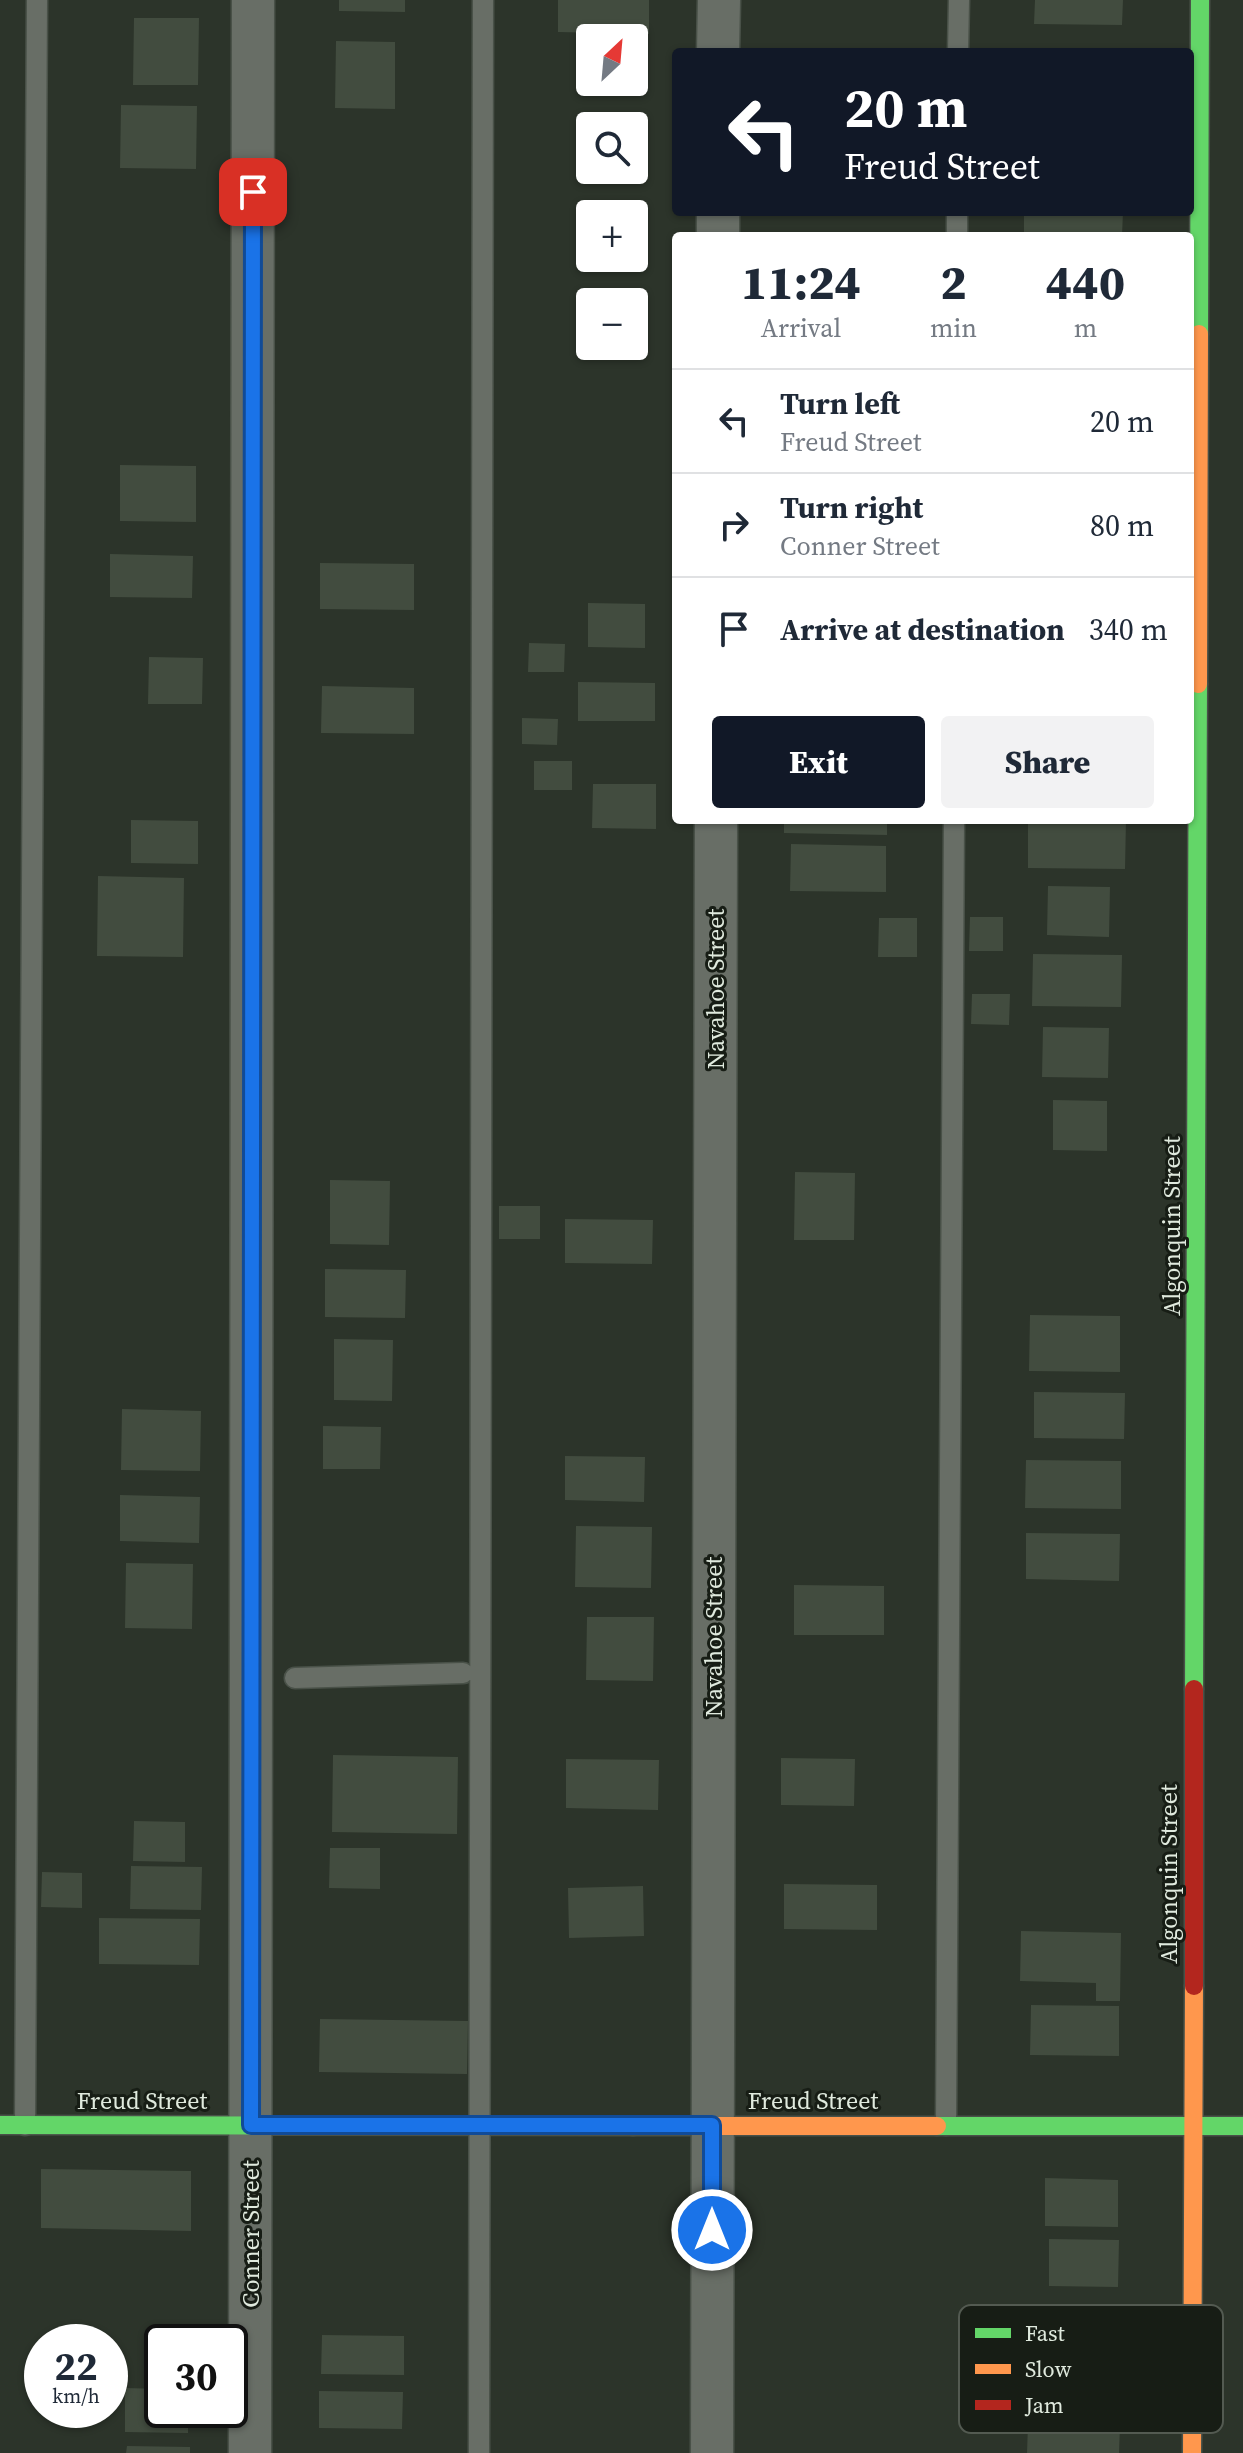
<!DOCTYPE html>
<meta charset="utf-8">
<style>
body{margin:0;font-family:"Source Serif 4",serif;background:#f2f2f3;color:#1f2937;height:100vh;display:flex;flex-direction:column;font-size:30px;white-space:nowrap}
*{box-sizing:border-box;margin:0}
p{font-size:26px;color:#747a83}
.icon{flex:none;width:44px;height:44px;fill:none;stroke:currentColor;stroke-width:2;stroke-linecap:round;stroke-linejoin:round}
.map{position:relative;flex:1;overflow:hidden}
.sheet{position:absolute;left:672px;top:232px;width:522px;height:592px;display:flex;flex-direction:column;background:#fff;border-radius:8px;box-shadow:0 2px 6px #0004}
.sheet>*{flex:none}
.guide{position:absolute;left:672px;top:48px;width:522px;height:168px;border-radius:8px;box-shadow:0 2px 6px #0004;background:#111827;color:#fff;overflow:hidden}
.needle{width:52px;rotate:26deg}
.controls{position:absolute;left:576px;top:24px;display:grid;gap:16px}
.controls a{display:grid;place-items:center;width:72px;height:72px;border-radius:8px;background:#fff;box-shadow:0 2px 6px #0004;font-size:40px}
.speed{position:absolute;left:24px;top:2324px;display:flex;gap:16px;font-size:40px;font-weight:700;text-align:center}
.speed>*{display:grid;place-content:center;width:104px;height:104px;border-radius:50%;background:#fff;box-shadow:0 2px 6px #0004;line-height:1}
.speed small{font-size:20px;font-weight:400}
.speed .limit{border:4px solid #111;border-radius:12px;background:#fff;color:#111}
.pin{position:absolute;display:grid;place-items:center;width:68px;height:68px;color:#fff;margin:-34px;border-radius:16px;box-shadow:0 4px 12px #0006}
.me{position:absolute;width:88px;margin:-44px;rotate:0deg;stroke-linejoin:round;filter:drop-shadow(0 0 6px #0008)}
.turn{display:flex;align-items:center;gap:28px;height:168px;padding:0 40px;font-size:36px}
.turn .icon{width:104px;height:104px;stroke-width:2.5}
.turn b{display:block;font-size:56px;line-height:68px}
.eta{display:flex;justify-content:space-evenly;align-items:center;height:136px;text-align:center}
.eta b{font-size:48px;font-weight:800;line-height:56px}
.primary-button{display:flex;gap:16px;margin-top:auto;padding:16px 40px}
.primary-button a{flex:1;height:92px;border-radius:8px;background:#111827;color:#fff;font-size:32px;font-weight:800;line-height:92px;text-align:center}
.primary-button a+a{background:#f2f2f3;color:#1f2937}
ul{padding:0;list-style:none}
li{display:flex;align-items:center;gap:24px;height:104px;padding:0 40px;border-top:2px solid #e0e1e3}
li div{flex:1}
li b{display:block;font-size:30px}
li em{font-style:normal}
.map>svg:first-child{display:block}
.building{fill:#424c3f}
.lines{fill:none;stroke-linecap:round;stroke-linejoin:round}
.lane-casing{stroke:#495148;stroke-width:23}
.street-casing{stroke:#495148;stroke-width:45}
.fast-casing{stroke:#495148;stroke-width:21}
.slow-casing{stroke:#495148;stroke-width:21}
.jam-casing{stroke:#495148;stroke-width:21}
.lane{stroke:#686e66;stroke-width:20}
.street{stroke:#686e66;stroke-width:42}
.fast{stroke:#63d668;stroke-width:18}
.slow{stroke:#ff974d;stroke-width:18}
.jam{stroke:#b3261e;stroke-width:18}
.route-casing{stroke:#114b97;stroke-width:20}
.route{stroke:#1a73e8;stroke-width:14}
.labels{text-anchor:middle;stroke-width:6;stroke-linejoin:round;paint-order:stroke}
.street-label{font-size:24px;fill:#e0eade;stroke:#171d15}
.key{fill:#171d15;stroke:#535a51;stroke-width:2}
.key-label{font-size:22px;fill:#e0eade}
</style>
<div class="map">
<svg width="1243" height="2453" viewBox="0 0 1243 2453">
<rect width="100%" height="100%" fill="#2c342a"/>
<path class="building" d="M 339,0 L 405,0 L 405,12 L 339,11 Z
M 558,0 L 649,0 L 649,34 L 558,32 Z
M 1035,0 L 1123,0 L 1122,25 L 1034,24 Z
M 134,18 L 199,18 L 198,85 L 133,85 Z
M 336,41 L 395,42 L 395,109 L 335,108 Z
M 789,48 L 847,49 L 847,52 L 789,52 Z
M 121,105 L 197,106 L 196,169 L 120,168 Z
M 1024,212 L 1123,212 L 1122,236 L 1024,236 Z
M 120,465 L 196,466 L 196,522 L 120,521 Z
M 110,554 L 193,556 L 192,598 L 110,597 Z
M 320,563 L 414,564 L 414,610 L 320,609 Z
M 588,603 L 645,604 L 645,648 L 588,647 Z
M 529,643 L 565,644 L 564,672 L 528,672 Z
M 149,657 L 203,658 L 202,704 L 148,704 Z
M 578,682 L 655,683 L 655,721 L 578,721 Z
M 322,686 L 414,688 L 414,734 L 321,733 Z
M 522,718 L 558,719 L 557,745 L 522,744 Z
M 534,761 L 572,761 L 572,790 L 534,790 Z
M 593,784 L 656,784 L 656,829 L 592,828 Z
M 131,820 L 198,821 L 198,864 L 131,863 Z
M 784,820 L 887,820 L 887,835 L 784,833 Z
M 1028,820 L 1126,820 L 1125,869 L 1028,868 Z
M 791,844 L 886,846 L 886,892 L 790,891 Z
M 98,876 L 184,878 L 183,957 L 97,956 Z
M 1048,886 L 1110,887 L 1109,937 L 1047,935 Z
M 970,917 L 1003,917 L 1003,951 L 969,951 Z
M 879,918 L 917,918 L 917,957 L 878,957 Z
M 1033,954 L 1122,955 L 1121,1007 L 1032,1006 Z
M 972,994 L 1010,994 L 1009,1025 L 971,1024 Z
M 1043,1027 L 1109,1028 L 1108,1078 L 1042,1077 Z
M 1053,1100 L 1107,1101 L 1107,1151 L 1053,1150 Z
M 795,1172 L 855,1173 L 854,1240 L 794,1240 Z
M 330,1180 L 390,1181 L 389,1245 L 330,1244 Z
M 499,1206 L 540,1206 L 540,1239 L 499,1239 Z
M 565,1219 L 653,1220 L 652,1264 L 565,1263 Z
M 325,1269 L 406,1270 L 405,1318 L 325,1317 Z
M 1030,1315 L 1120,1316 L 1120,1372 L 1029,1371 Z
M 334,1339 L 393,1340 L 392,1401 L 334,1400 Z
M 1034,1392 L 1125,1393 L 1124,1439 L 1034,1438 Z
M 122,1409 L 201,1411 L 200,1471 L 121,1470 Z
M 323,1426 L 381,1427 L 380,1469 L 323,1469 Z
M 565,1456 L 645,1457 L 644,1502 L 565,1500 Z
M 1026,1460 L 1121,1461 L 1121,1509 L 1025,1508 Z
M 120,1495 L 200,1497 L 199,1543 L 120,1541 Z
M 576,1526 L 652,1527 L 651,1588 L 575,1587 Z
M 1026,1533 L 1120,1534 L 1119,1581 L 1026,1579 Z
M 126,1563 L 193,1564 L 192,1629 L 125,1628 Z
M 794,1585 L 884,1586 L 884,1635 L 794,1635 Z
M 587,1617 L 654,1617 L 653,1681 L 586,1680 Z
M 333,1755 L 458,1757 L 457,1834 L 332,1832 Z
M 781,1758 L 855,1759 L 854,1806 L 781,1805 Z
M 566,1759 L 659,1760 L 658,1810 L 566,1808 Z
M 134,1821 L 185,1822 L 185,1862 L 133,1861 Z
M 330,1848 L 380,1848 L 380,1889 L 329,1888 Z
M 131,1866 L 202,1867 L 201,1910 L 130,1909 Z
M 42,1872 L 82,1873 L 82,1908 L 41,1907 Z
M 784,1884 L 877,1885 L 877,1930 L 784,1929 Z
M 643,1886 L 644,1936 L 569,1938 L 568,1888 Z
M 99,1918 L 200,1919 L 199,1965 L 99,1964 Z
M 1021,1931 L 1121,1933 L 1120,2001 L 1096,2001 L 1096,1983 L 1020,1981 Z
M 1031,2005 L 1119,2006 L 1119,2056 L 1030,2055 Z
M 320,2019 L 468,2021 L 467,2074 L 319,2072 Z
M 41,2169 L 191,2171 L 191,2231 L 41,2228 Z
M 1045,2178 L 1118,2180 L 1118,2227 L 1045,2226 Z
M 1049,2239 L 1119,2240 L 1118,2287 L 1049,2286 Z
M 322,2335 L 404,2336 L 404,2375 L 321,2374 Z
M 125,2388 L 162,2389 L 162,2410 L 188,2410 L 188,2433 L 125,2432 Z
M 319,2391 L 403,2392 L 402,2429 L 319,2428 Z
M 1028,2424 L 1120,2426 L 1119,2453 L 1027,2453 Z
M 127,2446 L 190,2447 L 190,2453 L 126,2453 Z"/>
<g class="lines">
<g class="lane-casing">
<path id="lane" d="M 958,52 L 959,0
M 957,236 L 957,212
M 295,1678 L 463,1673
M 25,2125 L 37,0
M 946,2125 L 954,820
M 479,2453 L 483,0"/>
</g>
<g class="street-casing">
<path id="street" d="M 718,52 L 719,0
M 718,236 L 718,212
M 250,2453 L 253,0
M 712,2453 L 716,820"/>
</g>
<g class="fast-casing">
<path id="fast" d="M 1199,334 L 1200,0
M 1194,1689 L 1198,684
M 0,2125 L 633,2126
M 937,2126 L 1243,2126"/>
</g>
<g class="slow-casing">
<path id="slow" d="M 1198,684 L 1199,334
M 633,2126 L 937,2126
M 1192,2453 L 1194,1986"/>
</g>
<g class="jam-casing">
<path id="jam" d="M 1194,1986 L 1194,1689"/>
</g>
<use href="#lane" class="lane"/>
<use href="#street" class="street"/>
<use href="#fast" class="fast"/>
<use href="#slow" class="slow"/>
<use href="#jam" class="jam"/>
</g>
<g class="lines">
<g class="route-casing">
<path id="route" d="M 253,192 L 251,2125 L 712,2125 L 712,2230"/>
</g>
<use href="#route" class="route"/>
</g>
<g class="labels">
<g class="street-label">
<text transform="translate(716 989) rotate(-90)" y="8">Navahoe Street</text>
<text transform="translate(1172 1226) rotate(-90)" y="8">Algonquin Street</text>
<text transform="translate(714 1637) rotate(-90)" y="8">Navahoe Street</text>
<text transform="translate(1169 1874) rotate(-90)" y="8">Algonquin Street</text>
<text x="142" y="2109">Freud Street</text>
<text x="813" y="2109">Freud Street</text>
<text transform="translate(251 2234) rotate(-90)" y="8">Conner Street</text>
</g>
</g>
<rect x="959" y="2305" width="264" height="128" rx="12" class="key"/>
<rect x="975" y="2328" width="36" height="10" fill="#63d668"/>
<rect x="975" y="2364" width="36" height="10" fill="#ff974d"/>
<rect x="975" y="2400" width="36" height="10" fill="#b3261e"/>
<g class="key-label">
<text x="1025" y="2341">Fast</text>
<text x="1025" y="2377">Slow</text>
<text x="1025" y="2413">Jam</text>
</g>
</svg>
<div class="controls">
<a><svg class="needle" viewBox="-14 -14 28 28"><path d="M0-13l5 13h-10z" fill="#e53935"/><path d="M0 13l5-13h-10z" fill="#747a83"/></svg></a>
<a><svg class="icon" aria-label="search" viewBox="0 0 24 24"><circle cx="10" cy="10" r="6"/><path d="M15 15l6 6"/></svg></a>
<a>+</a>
<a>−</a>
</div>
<div class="speed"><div>22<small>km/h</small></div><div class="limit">30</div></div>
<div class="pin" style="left:253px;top:192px;background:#d93025"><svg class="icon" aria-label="arrive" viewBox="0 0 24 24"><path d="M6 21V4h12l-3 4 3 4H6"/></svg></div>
<svg class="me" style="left:712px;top:2230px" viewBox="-20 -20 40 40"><circle r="17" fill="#1a73e8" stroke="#fff" stroke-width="3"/><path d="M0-11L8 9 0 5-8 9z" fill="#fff"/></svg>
<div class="guide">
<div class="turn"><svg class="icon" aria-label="left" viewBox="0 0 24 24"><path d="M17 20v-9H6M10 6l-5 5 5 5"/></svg><div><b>20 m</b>Freud Street</div></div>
</div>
<section class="sheet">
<div class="eta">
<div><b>11:24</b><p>Arrival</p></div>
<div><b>2</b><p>min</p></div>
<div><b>440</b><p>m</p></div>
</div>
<ul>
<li><svg class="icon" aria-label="left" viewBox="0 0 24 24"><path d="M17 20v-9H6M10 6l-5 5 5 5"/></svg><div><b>Turn left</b><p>Freud Street</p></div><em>20 m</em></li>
<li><svg class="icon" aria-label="right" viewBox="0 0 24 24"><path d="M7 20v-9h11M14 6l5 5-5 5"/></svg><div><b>Turn right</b><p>Conner Street</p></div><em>80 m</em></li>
<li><svg class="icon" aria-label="arrive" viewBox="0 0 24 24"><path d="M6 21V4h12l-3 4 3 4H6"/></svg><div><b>Arrive at destination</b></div><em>340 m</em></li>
</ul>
<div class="primary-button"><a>Exit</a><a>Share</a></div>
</section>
</div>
